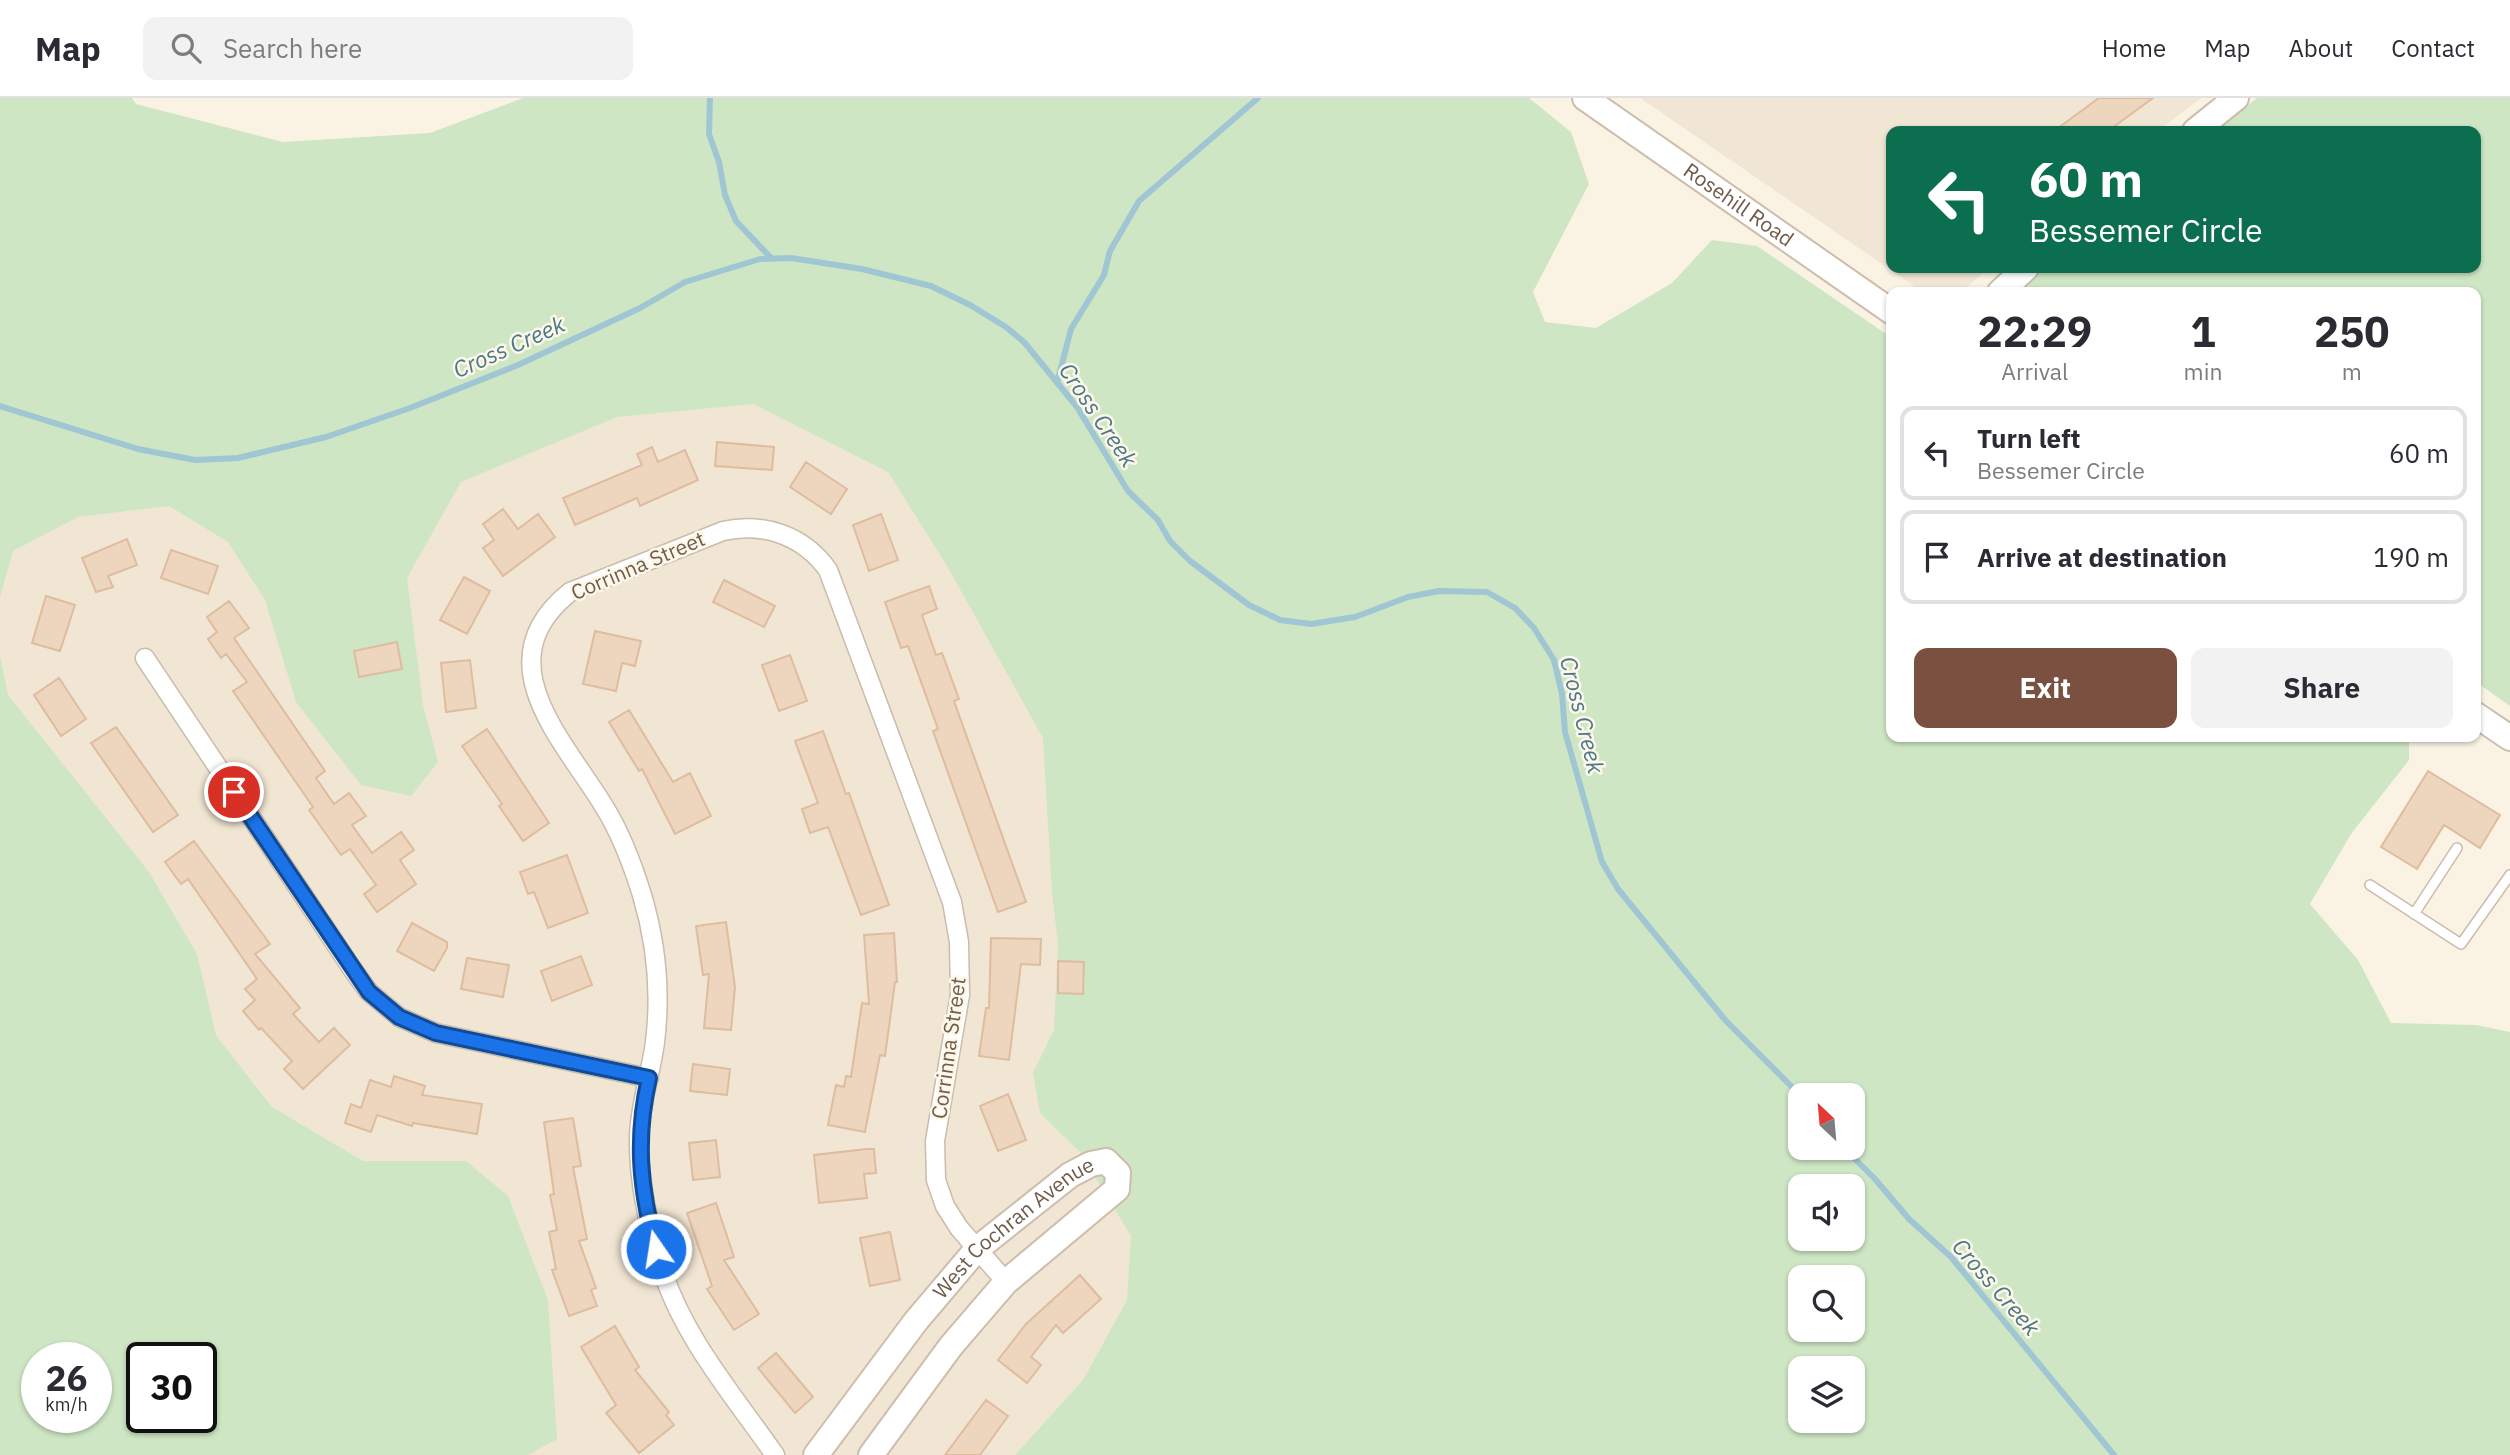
<!DOCTYPE html>
<style>
body{margin:0;font-family:"IBM Plex Sans",sans-serif;background:#f2f2f3;color:#2b2b33;height:100vh;display:flex;flex-direction:column;font-size:26px;white-space:nowrap}
*{box-sizing:border-box;margin:0}
p{font-size:23px;color:#7c7c81}
.icon{flex:none;width:38px;height:38px;fill:none;stroke:currentColor;stroke-width:2;stroke-linecap:round;stroke-linejoin:round}
.map{position:relative;flex:1;overflow:hidden}
.sheet{position:absolute;left:1886px;top:189px;width:595px;height:455px;display:flex;flex-direction:column;background:#fff;border-radius:14px;box-shadow:0 2px 5px #0004}
.sheet>*{flex:none}
.banner{position:absolute;left:1886px;top:28px;width:595px;height:147px;border-radius:14px;box-shadow:0 2px 5px #0004;background:#0b6e4f;color:#fff;overflow:hidden}
.needle{width:46px;rotate:334deg}
.controls{position:absolute;left:1788px;top:985px;display:grid;gap:14px}
.controls a{display:grid;place-items:center;width:77px;height:77px;border-radius:14px;background:#fff;box-shadow:0 2px 5px #0004;font-size:35px}
.speed{position:absolute;left:21px;top:1244px;display:flex;gap:14px;font-size:35px;font-weight:700;text-align:center}
.speed>*{display:grid;place-content:center;width:91px;height:91px;border-radius:50%;background:#fff;box-shadow:0 2px 5px #0004;line-height:1}
.speed small{font-size:18px;font-weight:400}
.speed .limit{border:4px solid #111;border-radius:10px;background:#fff;color:#111}
.pin{position:absolute;display:grid;place-items:center;width:60px;height:60px;color:#fff;margin:-30px;border:4px solid #fff;border-radius:50%;box-shadow:0 2px 7px #0007}
.me{position:absolute;width:77px;margin:-38px;rotate:347deg;stroke-linejoin:round;filter:drop-shadow(0 0 5px #0008)}
.turn{display:flex;align-items:center;gap:24px;height:147px;padding:0 28px;font-size:32px}
.turn .icon{width:91px;height:91px;stroke-width:2.5}
.turn b{display:block;font-size:49px;line-height:60px}
.eta{display:flex;justify-content:space-evenly;align-items:center;height:119px;text-align:center}
.eta b{font-size:42px;font-weight:800;line-height:49px}
.button{display:flex;gap:14px;margin-top:auto;padding:14px 28px}
.button a{flex:1;height:80px;border-radius:14px;background:#7a5041;color:#fff;font-size:28px;font-weight:800;line-height:80px;text-align:center}
.button a+a{background:#f2f2f3;color:#2b2b33}
ul{padding:0;list-style:none}
li{display:flex;align-items:center;gap:21px;height:94px;margin:0 14px 10px;padding:0 14px;border:4px solid #e1e1e2;border-radius:14px}
li div{flex:1}
li b{display:block;font-size:26px}
li em{font-style:normal}
header{display:flex;align-items:center;gap:42px;box-sizing:border-box;height:98px;padding:0 35px;background:#fff;border-bottom:2px solid #e1e1e2}
header strong{font-size:33px}
nav{display:flex;gap:38px;margin-inline-start:auto;font-size:24px}
.search{width:490px;height:63px;background:#f2f2f3;display:flex;align-items:center;gap:18px;box-sizing:border-box;padding:0 24px;border-radius:14px;color:#7c7c81;font-size:26px}
.map>svg:first-child{display:block}
.residential{fill:#f1e6d3}
.green{fill:#cee6c4;fill-rule:evenodd}
.lines{fill:none;stroke-linecap:round;stroke-linejoin:round}
.stream{stroke:#a1c6d3;stroke-width:6}
.building{fill:#edd5be;stroke:#debd9f;stroke-width:2}
.lane-casing{stroke:#cabcab;stroke-width:12}
.street-casing{stroke:#cabcab;stroke-width:21}
.secondary-casing{stroke:#cdbdaa;stroke-width:28}
.lane{stroke:#fff;stroke-width:9}
.street{stroke:#fff;stroke-width:18}
.secondary{stroke:#fff;stroke-width:24}
.route-casing{stroke:#114b97;stroke-width:18}
.route{stroke:#1a73e8;stroke-width:12}
.labels{text-anchor:middle;stroke-width:5;stroke-linejoin:round;paint-order:stroke}
.street-label{font-size:21px;fill:#705c4c;stroke:#fdf7e9}
.water-label{font-size:23px;font-style:italic;fill:#4b7889;stroke:#fdf7e9}
</style>
<header>
<strong>Map</strong>
<div class="search"><svg class="icon" aria-label="search" viewBox="0 0 24 24"><circle cx="10" cy="10" r="6"/><path d="M15 15l6 6"/></svg>Search here</div>
<nav><a>Home</a><a>Map</a><a>About</a><a>Contact</a></nav>
</header>
<div class="map">
<svg width="2510" height="1357" viewBox="0 0 2510 1357">
<rect width="100%" height="100%" fill="#faf3e4"/>
<path class="residential" d="M 1640,0 L 2201,0 L 2158,33 L 1892,33 L 1892,170 L 1988,170 L 1962,194 L 1923,194 Z
M 754,193 L 1035,499 L 1305,1357 L 522,1357 L 272,1009 L 216,937 L 0,629 L 0,360 Z"/>
<path class="green" d="M 0,0 L 132,0 L 136,6 L 283,44 L 430,35 L 523,0 L 1529,0 L 1571,34 L 1589,86 L 1533,194 L 1545,224 L 1596,230 L 1672,185 L 1712,142 L 1757,148 L 1892,240 L 1892,639 L 2409,639 L 2409,662 L 2351,736 L 2310,806 L 2358,862 L 2391,925 L 2476,927 L 2510,934 L 2510,1357 L 1015,1357 L 1083,1282 L 1127,1202 L 1131,1138 L 1080,1054 L 1040,1015 L 1033,975 L 1054,932 L 1058,846 L 1052,795 L 1043,640 L 947,468 L 888,374 L 753,306 L 617,319 L 461,384 L 407,480 L 423,607 L 438,664 L 411,698 L 361,687 L 296,604 L 265,502 L 228,444 L 169,408 L 78,419 L 13,453 L 0,499 ZM 1801,998 L 1853,998 L 1853,1050 L 1801,1050 ZM 1801,1088 L 1853,1088 L 1853,1141 L 1801,1141 ZM 1801,1180 L 1853,1180 L 1853,1232 L 1801,1232 ZM 1801,1270 L 1853,1270 L 1853,1323 L 1801,1323 Z
M 2257,0 L 2510,0 L 2510,608 L 2476,584 L 2476,194 L 2014,194 L 2042,170 L 2476,170 L 2476,33 L 2215,33 Z
M 0,557 L 8,597 L 149,774 L 197,856 L 216,937 L 272,1009 L 363,1063 L 466,1063 L 508,1098 L 548,1202 L 557,1341 L 528,1357 L 0,1357 ZM 37,1260 L 96,1260 L 96,1320 L 37,1320 ZM 142,1260 L 201,1260 L 201,1320 L 142,1320 Z"/>
<g class="lines">
<path class="stream" d="M 710,0 L 709,36 L 719,64 L 725,97 L 736,123 L 772,161
M 1057,285 L 1071,231 L 1104,177 L 1110,153 L 1139,103 L 1258,0
M 0,308 L 138,351 L 195,362 L 238,360 L 326,339 L 410,310 L 518,267 L 640,210 L 685,184 L 760,161 L 791,160 L 862,171 L 931,188 L 970,207 L 1006,229 L 1024,244 L 1077,309 L 1128,393 L 1158,422 L 1170,443 L 1190,463 L 1249,507 L 1280,522 L 1311,526 L 1355,519 L 1408,499 L 1439,493 L 1487,494 L 1515,510 L 1534,530 L 1554,562 L 1562,596 L 1565,634 L 1602,764 L 1618,791 L 1726,923 L 1801,998
M 1844,1050 L 1875,1081 L 1909,1121 L 1951,1159 L 2114,1357"/>
</g>
<path class="building" d="M 2099,0 L 2153,0 L 2108,33 L 2054,33 Z
M 717,344 L 774,349 L 772,372 L 715,368 Z
M 652,349 L 658,364 L 685,352 L 698,382 L 640,408 L 637,400 L 575,427 L 563,400 L 642,367 L 637,356 Z
M 806,364 L 847,391 L 831,416 L 790,389 Z
M 503,411 L 518,431 L 538,416 L 555,439 L 503,478 L 483,450 L 494,442 L 483,426 Z
M 881,416 L 898,462 L 869,473 L 853,427 Z
M 127,441 L 137,467 L 108,478 L 113,489 L 96,494 L 82,460 Z
M 171,452 L 218,468 L 208,496 L 161,480 Z
M 464,479 L 490,493 L 467,536 L 440,522 Z
M 724,482 L 775,508 L 764,529 L 713,504 Z
M 929,488 L 937,511 L 922,517 L 936,557 L 942,555 L 959,601 L 954,603 L 1026,804 L 998,814 L 933,633 L 938,631 L 908,548 L 901,550 L 885,504 Z
M 46,498 L 75,507 L 60,553 L 32,545 Z
M 229,503 L 249,530 L 234,540 L 325,673 L 316,680 L 334,706 L 349,695 L 366,718 L 352,727 L 372,755 L 401,734 L 414,752 L 400,762 L 416,786 L 377,814 L 364,796 L 376,787 L 350,751 L 341,757 L 309,712 L 313,709 L 233,593 L 247,584 L 226,556 L 221,560 L 208,541 L 217,534 L 207,519 Z
M 595,533 L 641,543 L 635,568 L 622,565 L 616,593 L 583,586 Z
M 397,544 L 402,571 L 359,579 L 354,553 Z
M 790,557 L 807,603 L 779,613 L 762,567 Z
M 470,562 L 476,610 L 446,614 L 441,565 Z
M 59,580 L 86,621 L 61,638 L 34,597 Z
M 629,612 L 673,684 L 690,675 L 711,718 L 675,736 L 642,671 L 639,673 L 609,624 Z
M 116,629 L 178,717 L 153,734 L 91,645 Z
M 487,631 L 549,725 L 523,743 L 499,708 L 502,706 L 462,648 Z
M 823,633 L 846,696 L 849,695 L 889,807 L 861,817 L 828,729 L 810,735 L 802,711 L 818,705 L 795,643 Z
M 2428,673 L 2500,717 L 2480,750 L 2444,727 L 2417,771 L 2381,749 Z
M 194,743 L 270,846 L 255,856 L 300,910 L 293,916 L 319,944 L 334,930 L 350,947 L 303,991 L 284,971 L 292,963 L 261,930 L 259,932 L 243,913 L 255,902 L 245,891 L 257,881 L 188,781 L 181,786 L 165,764 Z
M 567,757 L 588,815 L 548,830 L 534,794 L 528,796 L 520,774 Z
M 726,824 L 735,889 L 731,932 L 704,930 L 709,876 L 703,877 L 696,828 Z
M 412,825 L 447,844 L 447,850 L 434,873 L 397,853 Z
M 894,835 L 897,884 L 895,884 L 885,958 L 880,957 L 865,1034 L 828,1027 L 836,987 L 844,989 L 846,978 L 851,979 L 862,905 L 869,906 L 864,837 Z
M 991,840 L 1041,841 L 1040,867 L 1021,866 L 1009,962 L 979,958 L 986,910 L 989,910 Z
M 581,858 L 592,887 L 552,903 L 541,873 Z
M 467,860 L 509,867 L 503,899 L 461,891 Z
M 1058,863 L 1084,864 L 1083,896 L 1058,895 Z
M 693,966 L 730,971 L 727,997 L 690,993 Z
M 394,978 L 425,988 L 422,997 L 482,1006 L 477,1036 L 413,1025 L 412,1028 L 377,1017 L 371,1034 L 345,1025 L 351,1006 L 361,1010 L 370,982 L 391,989 Z
M 1008,996 L 1026,1042 L 998,1053 L 980,1008 Z
M 573,1020 L 581,1068 L 573,1069 L 587,1141 L 579,1143 L 596,1190 L 591,1192 L 597,1208 L 569,1218 L 552,1172 L 556,1171 L 549,1134 L 557,1132 L 550,1097 L 554,1096 L 544,1024 Z
M 716,1042 L 720,1079 L 693,1082 L 689,1045 Z
M 867,1051 L 874,1051 L 876,1075 L 864,1076 L 867,1100 L 819,1105 L 814,1057 Z
M 716,1105 L 734,1159 L 724,1162 L 759,1216 L 734,1232 L 707,1191 L 712,1188 L 687,1115 Z
M 890,1134 L 900,1182 L 870,1188 L 860,1140 Z
M 1080,1177 L 1101,1201 L 1063,1235 L 1056,1227 L 1031,1259 L 1041,1267 L 1027,1285 L 998,1262 L 1026,1226 Z
M 615,1228 L 639,1269 L 635,1272 L 669,1314 L 666,1317 L 674,1327 L 639,1355 L 606,1315 L 616,1307 L 581,1249 Z
M 776,1255 L 813,1299 L 795,1315 L 758,1270 Z
M 986,1302 L 1008,1318 L 980,1357 L 945,1357 Z"/>
<g class="lines">
<g class="lane-casing">
<path id="lane" d="M 2370,787 L 2461,846 L 2510,777
M 2414,816 L 2457,750"/>
</g>
<g class="street-casing">
<path id="street" d="M 145,560 L 353,872 L 369,894 L 399,919 L 436,935 L 649,980
M 775,1357 C 734,1298 682,1238 661,1168 C 648,1127 638,1081 639,1038 C 640,1006 651,975 655,944 C 661,895 656,844 642,797 C 633,768 621,736 605,710 C 564,642 483,564 570,494 L 723,433 C 763,424 803,437 828,472 L 952,804 L 959,844 L 960,897 L 935,1043 L 936,1082 L 945,1108 L 959,1130 L 1006,1184"/>
</g>
<g class="secondary-casing">
<g id="secondary">
<path id="s1" d="M 1585,0 L 1892,214"/>
<path d="M 2195,33 L 2236,0"/>
<path d="M 2000,194 L 2026,170"/>
<path d="M 2476,617 L 2510,640"/>
<path id="s2" d="M 816,1357 L 916,1223 L 977,1151 L 1070,1077 L 1091,1066 L 1106,1063 L 1118,1075 L 1117,1091 L 1006,1184 L 951,1248 L 871,1357"/>
</g>
</g>
<use href="#lane" class="lane"/>
<use href="#street" class="street"/>
<use href="#secondary" class="secondary"/>
</g>
<g class="lines">
<g class="route-casing">
<path id="route" d="M 234,694 L 369,894 L 399,919 L 436,935 L 649,980 C 635,1041 640,1091 656,1151"/>
</g>
<use href="#route" class="route"/>
</g>
<g class="labels">
<g class="street-label">
<text dy="7" stroke="none"><textPath href="#s1" startOffset="187">Rosehill Road</textPath></text>
<text transform="translate(638 468) rotate(-23)" y="7">Corrinna Street</text>
<text transform="translate(949 950) rotate(-82)" y="7">Corrinna Street</text>
<text dy="7" stroke="none"><textPath href="#s2" startOffset="303">West Cochran Avenue</textPath></text>
</g>
<g class="water-label">
<text transform="translate(509 249) rotate(-24)" y="8">Cross Creek</text>
<text transform="translate(1098 317) rotate(56)" y="8">Cross Creek</text>
<text transform="translate(1582 617) rotate(76)" y="8">Cross Creek</text>
<text transform="translate(1996 1189) rotate(49)" y="8">Cross Creek</text>
</g>
</g>
</svg>
<div class="controls">
<a><svg class="needle" viewBox="-14 -14 28 28"><path d="M0-13l5 13h-10z" fill="#e53935"/><path d="M0 13l5-13h-10z" fill="#7c7c81"/></svg></a>
<a><svg class="icon" aria-label="sound" viewBox="0 0 24 24"><path d="M4 9h4l5-4v14l-5-4H4zM17 9q2 3 0 6"/></svg></a>
<a><svg class="icon" aria-label="search" viewBox="0 0 24 24"><circle cx="10" cy="10" r="6"/><path d="M15 15l6 6"/></svg></a>
<a><svg class="icon" aria-label="layers" viewBox="0 0 24 24"><path d="M12 4l9 5-9 5-9-5zM3 14l9 5 9-5"/></svg></a>
</div>
<div class="speed"><div>26<small>km/h</small></div><div class="limit">30</div></div>
<div class="pin" style="left:234px;top:694px;background:#d93025"><svg class="icon" aria-label="arrive" viewBox="0 0 24 24"><path d="M6 21V4h12l-3 4 3 4H6"/></svg></div>
<svg class="me" style="left:656px;top:1151px" viewBox="-20 -20 40 40"><circle r="17" fill="#1a73e8" stroke="#fff" stroke-width="3"/><path d="M0-11L8 9 0 5-8 9z" fill="#fff"/></svg>
<div class="banner">
<div class="turn"><svg class="icon" aria-label="left" viewBox="0 0 24 24"><path d="M17 20v-9H6M10 6l-5 5 5 5"/></svg><div><b>60 m</b>Bessemer Circle</div></div>
</div>
<section class="sheet">
<div class="eta">
<div><b>22:29</b><p>Arrival</p></div>
<div><b>1</b><p>min</p></div>
<div><b>250</b><p>m</p></div>
</div>
<ul>
<li><svg class="icon" aria-label="left" viewBox="0 0 24 24"><path d="M17 20v-9H6M10 6l-5 5 5 5"/></svg><div><b>Turn left</b><p>Bessemer Circle</p></div><em>60 m</em></li>
<li><svg class="icon" aria-label="arrive" viewBox="0 0 24 24"><path d="M6 21V4h12l-3 4 3 4H6"/></svg><div><b>Arrive at destination</b></div><em>190 m</em></li>
</ul>
<div class="button"><a>Exit</a><a>Share</a></div>
</section>
</div>
